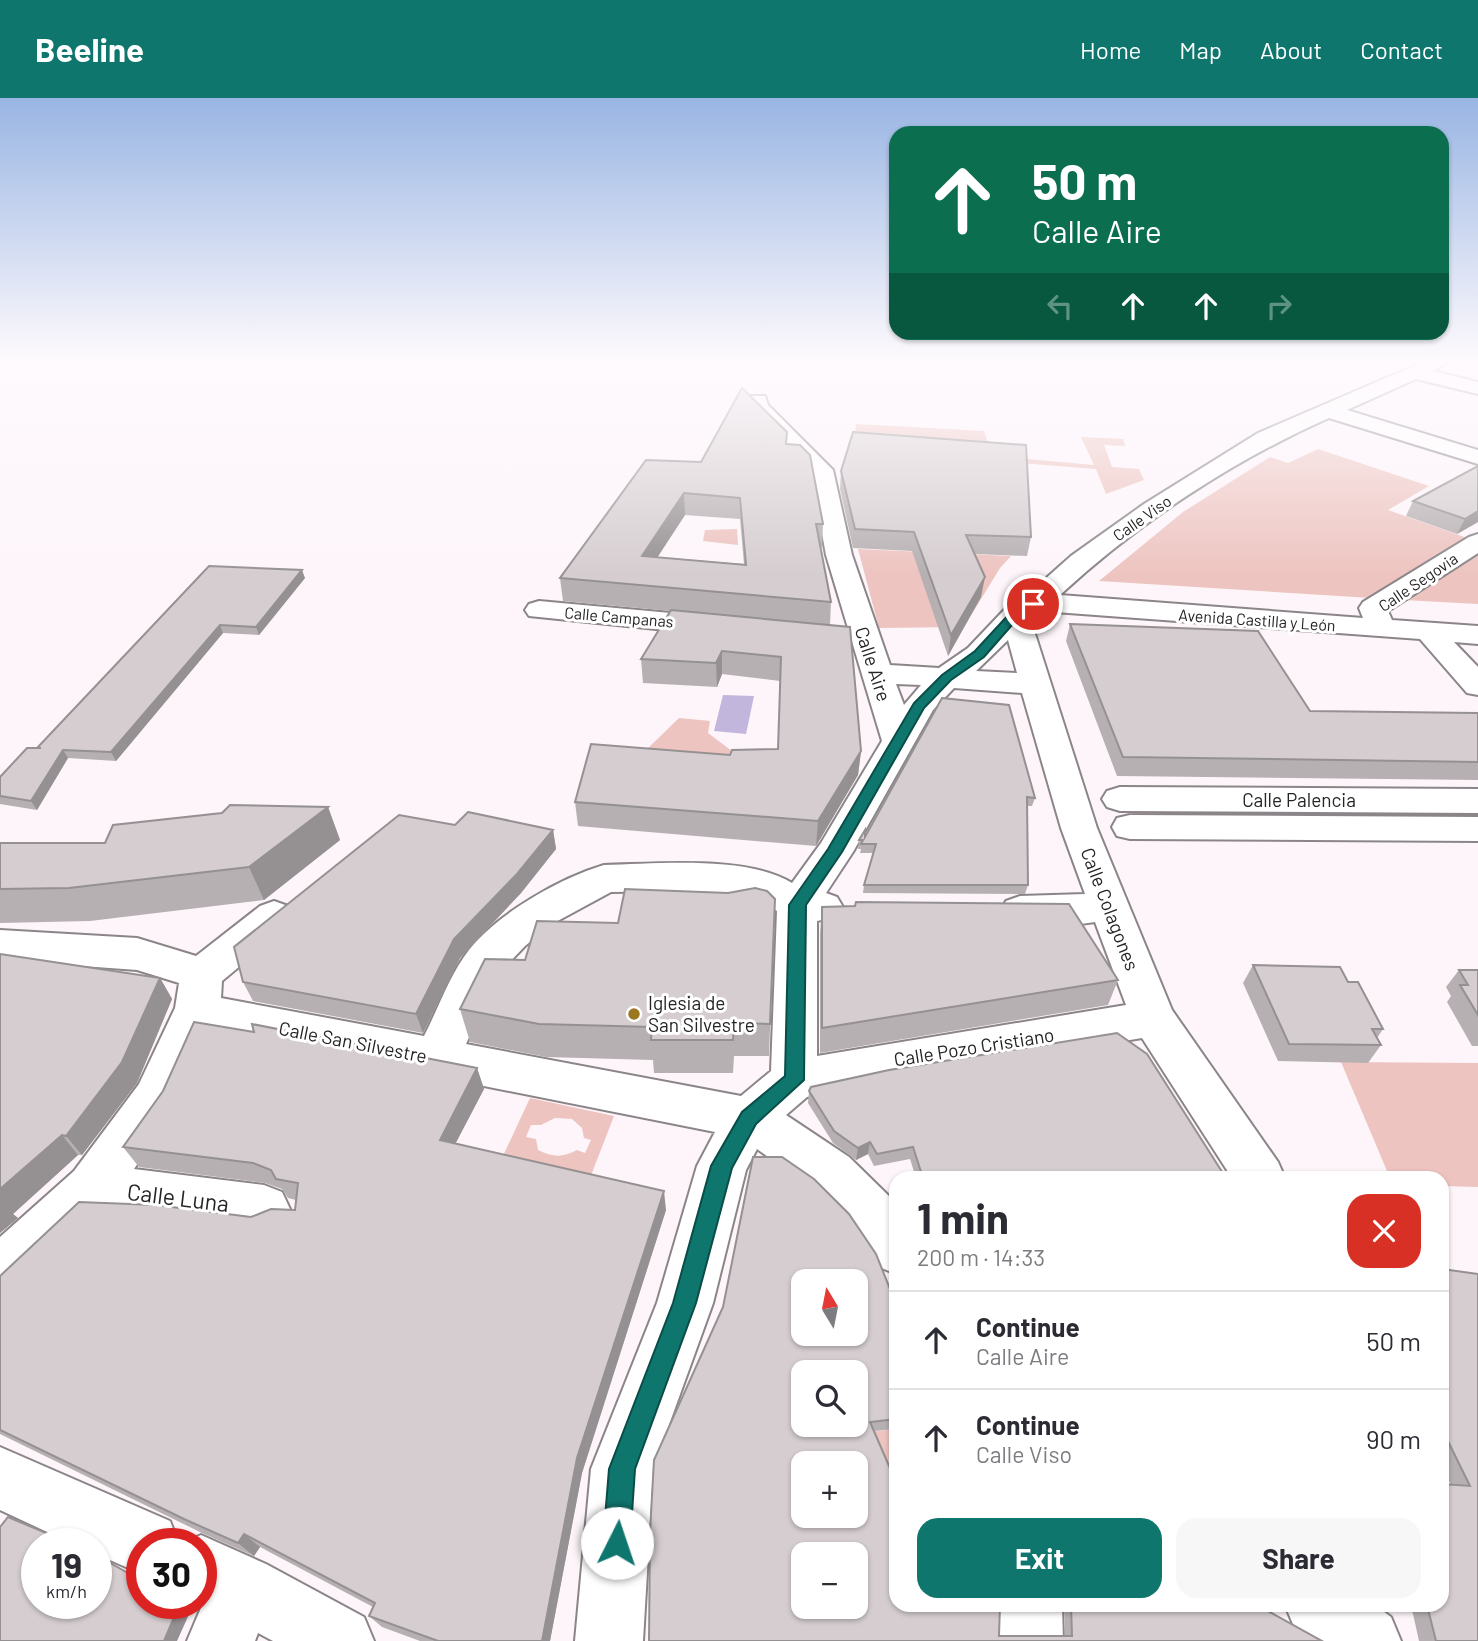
<!DOCTYPE html>
<meta charset="utf-8">
<style>
body{margin:0;font-family:Barlow,sans-serif;background:#f7f7f7;color:#2b2b33;height:100vh;display:flex;flex-direction:column;font-size:26px;white-space:nowrap}
*{box-sizing:border-box;margin:0}
p{font-size:23px;color:#7c7c81}
.icon{flex:none;width:38px;height:38px;fill:none;stroke:currentColor;stroke-width:2;stroke-linecap:round;stroke-linejoin:round}
.map{position:relative;flex:1;overflow:hidden}
.panel{position:absolute;left:889px;top:1073px;width:560px;height:441px;display:flex;flex-direction:column;background:#fff;border-radius:21px;box-shadow:0 2px 5px #0004}
.panel>*{flex:none}
.guide{position:absolute;left:889px;top:28px;width:560px;height:214px;border-radius:21px;box-shadow:0 2px 5px #0004;background:#0b6e4f;color:#fff;overflow:hidden}
.needle{width:46px;rotate:350deg}
.tools{position:absolute;left:791px;top:1171px;display:grid;gap:14px}
.tools a{display:grid;place-items:center;width:77px;height:77px;border-radius:14px;background:#fff;box-shadow:0 2px 5px #0004;font-size:35px}
.speed{position:absolute;left:21px;top:1430px;display:flex;gap:14px;font-size:35px;font-weight:700;text-align:center}
.speed>*{display:grid;place-content:center;width:91px;height:91px;border-radius:50%;background:#fff;box-shadow:0 2px 5px #0004;line-height:1}
.speed small{font-size:18px;font-weight:400}
.speed .limit{border:10px solid #d22;background:#fff;color:#111}
.pin{position:absolute;display:grid;place-items:center;width:60px;height:60px;color:#fff;margin:-30px;border:4px solid #fff;border-radius:50%;box-shadow:0 2px 7px #0007}
.me{position:absolute;width:77px;margin:-38px;rotate:4deg;stroke-linejoin:round;filter:drop-shadow(0 0 5px #0008)}
.turn{display:flex;align-items:center;gap:24px;height:147px;padding:0 28px;font-size:32px}
.turn .icon{width:91px;height:91px;stroke-width:2.5}
.turn b{display:block;font-size:49px;line-height:60px}
.lanes{display:flex;align-items:center;height:66px;padding:0 28px;background:#0003;justify-content:center;gap:35px;direction:ltr}
.lanes .off{opacity:.35}
.round{display:grid;place-items:center;flex:none;width:74px;height:74px;border-radius:21px;background:#f7f7f7}
.head{display:flex;align-items:center;justify-content:space-between;height:119px;padding:0 28px}
h1{font-size:42px;font-weight:700;line-height:52px}
.primary-button{display:flex;gap:14px;margin-top:auto;padding:14px 28px}
.primary-button a{flex:1;height:80px;border-radius:21px;background:#0f766e;color:#fff;font-size:28px;font-weight:700;line-height:80px;text-align:center}
.primary-button a+a{background:#f7f7f7;color:#2b2b33}
ul{padding:0;list-style:none}
li{display:flex;align-items:center;gap:21px;height:98px;padding:0 28px;border-top:2px solid #e1e1e2}
li div{flex:1}
li b{display:block;font-size:26px}
li em{font-style:normal}
header{display:flex;align-items:center;gap:42px;box-sizing:border-box;height:98px;padding:0 35px;background:#0f766e;color:#fff}
header strong{font-size:33px}
nav{display:flex;gap:38px;margin-inline-start:auto;font-size:24px}
.map>svg:first-child{display:block}
.green{fill:#edc4c0;fill-rule:evenodd}
.water{fill:#c3b6dc}
.lines{fill:none;stroke-linecap:round;stroke-linejoin:round}
.street-casing{stroke:#8b8589;stroke-width:4}
.street{fill:#fff;fill-rule:evenodd}
.wall{fill:#b7b0b2;fill-rule:evenodd}
.shaded-wall{fill:#959091}
.building{fill:#d5cdcf;stroke:#959091;stroke-width:2;fill-rule:evenodd}
.route{fill:#0f766e;stroke:#0a4d48;stroke-width:2}
.poi-dot{fill:#9b7722;stroke:#fff;stroke-width:2.5}
.labels{text-anchor:middle;stroke-width:6;stroke-linejoin:round;paint-order:stroke}
.far-street-label{font-size:16px;fill:#262325;stroke:#fff}
.street-label{font-size:19px;fill:#262325;stroke:#fff}
.poi-label{font-size:19px;fill:#262325;stroke:#fff;text-anchor:start}
.near-street-label{font-size:23px;fill:#262325;stroke:#fff}
</style>
<header>
<strong>Beeline</strong>
<nav><a>Home</a><a>Map</a><a>About</a><a>Contact</a></nav>
</header>
<div class="map">
<svg width="1478" height="1543" viewBox="0 0 1478 1543">
<rect width="100%" height="100%" fill="#fdf5fa"/>
<path class="green" d="M 856,326 L 984,333 L 992,358 L 1094,367 L 1081,339 L 1123,341 L 1125,348 L 1104,347 L 1112,369 L 1139,371 L 1144,382 L 1106,396 L 1096,371 L 852,352 Z
M 1318,351 L 1429,388 L 1388,412 L 1470,441 L 1371,500 L 1099,483 L 1183,414 L 1270,359 L 1288,365 Z
M 737,431 L 738,447 L 703,443 L 705,432 Z
M 858,451 L 1011,458 L 1000,470 L 964,529 L 879,530 Z
M 1478,455 L 1478,506 L 1404,502 Z
M 679,620 L 710,623 L 708,635 L 740,659 L 643,655 Z
M 1131,711 L 1478,711 L 1478,722 L 1136,722 Z
M 1341,964 L 1478,965 L 1478,1089 L 1442,1088 L 1442,1080 L 1390,1080 Z
M 530,1000 L 614,1018 L 590,1080 L 502,1060 ZM 555,1020 L 572,1021 L 582,1030 L 584,1040 L 591,1042 L 585,1055 L 577,1052 C 562,1060 553,1059 538,1052 L 536,1041 L 526,1039 L 531,1027 L 541,1027 Z
M 896,1331 L 896,1402 L 868,1334 Z"/>
<path class="water" d="M 723,597 L 754,598 L 746,636 L 714,633 Z"/>
<g class="lines">
<g class="street-casing">
<path id="street" d="M 1430,261 L 1443,261 L 1445,265 L 1433,273 L 1478,284 L 1478,296 L 1416,281 L 1347,312 L 1478,352 L 1478,366 L 1329,320 C 1232,363 1138,425 1060,497 L 1363,520 L 1359,510 L 1363,504 L 1469,439 L 1478,436 L 1478,455 L 1388,513 L 1392,522 L 1478,528 L 1478,546 L 1454,544 L 1478,569 L 1478,597 L 1467,595 L 1420,541 L 1041,513 L 1030,520 L 1097,730 L 1172,912 L 1278,1064 L 1285,1080 L 1232,1080 L 1142,940 L 886,982 L 807,999 L 786,1017 L 849,1059 L 896,1105 L 896,1176 L 877,1168 L 849,1127 L 814,1092 L 757,1051 L 746,1072 L 713,1205 L 653,1371 L 643,1543 L 575,1543 L 591,1371 L 657,1205 L 697,1068 L 715,1034 L 208,933 L 174,1012 L 134,1071 L 264,1087 L 282,1094 L 290,1111 L 282,1128 L 264,1135 L 102,1114 L 19,1194 L 0,1201 L 0,1139 L 74,1073 L 139,986 L 175,910 L 179,885 L 137,872 L 0,862 L 0,832 L 137,840 L 196,858 L 260,808 L 274,803 L 288,808 L 294,818 L 288,828 L 222,883 L 221,900 L 424,938 C 438,911 450,876 469,852 C 497,816 560,780 604,767 C 656,766 747,757 792,785 L 821,745 L 882,643 L 826,457 L 811,374 L 751,312 L 748,308 L 751,298 L 765,298 L 768,307 L 833,372 L 852,457 L 890,567 L 939,570 L 968,550 L 1005,511 L 1026,498 L 1071,458 L 1144,406 L 1258,335 ZM 1008,542 L 1017,575 L 976,573 ZM 896,586 L 921,587 L 904,607 ZM 954,590 L 1022,595 L 1061,730 L 1085,796 L 1020,798 L 1006,803 L 1000,813 L 1006,823 C 1035,832 1065,828 1095,824 L 1126,907 L 817,958 L 817,823 L 837,819 L 843,809 L 837,799 L 826,795 L 853,754 L 933,612 ZM 692,793 L 755,799 L 777,813 L 771,973 L 741,998 L 466,946 L 500,874 L 525,848 L 552,826 L 611,794 Z
M 539,503 L 715,519 L 725,522 L 730,528 L 725,534 L 715,537 L 529,518 L 525,512 L 529,506 Z
M 1120,689 L 1478,691 L 1478,715 L 1120,713 L 1107,709 L 1102,701 L 1107,693 Z
M 1130,717 L 1478,719 L 1478,743 L 1130,741 L 1117,738 L 1112,729 L 1117,720 Z
M 0,1349 L 170,1423 L 179,1446 L 142,1446 L 142,1476 L 96,1456 L 96,1446 L 73,1446 L 0,1412 Z
M 201,1437 L 266,1466 L 364,1519 L 374,1543 L 273,1543 L 258,1535 L 255,1543 L 187,1543 L 203,1505 L 201,1446 L 181,1446 Z
M 996,1507 L 1062,1507 L 1063,1543 L 995,1543 Z
M 1285,1507 L 1375,1507 L 1391,1519 L 1401,1543 L 1311,1543 L 1295,1531 Z"/>
</g>
<use href="#street" class="street"/>
</g>
<path class="wall" d="M 786,346 L 823,426 L 822,449 L 821,449 L 831,504 L 830,527 L 861,653 L 858,677 L 816,748 L 578,728 L 575,704 L 730,657 L 778,651 L 780,583 L 722,576 L 717,589 L 643,585 L 641,561 L 671,513 L 563,503 L 560,480 L 701,364 ZM 685,417 L 740,421 L 744,466 L 657,459 Z
M 1478,368 L 1478,424 L 1457,436 L 1406,418 L 1413,403 Z
M 841,373 L 1031,439 L 1027,458 L 975,456 L 981,499 L 948,558 L 912,453 L 853,450 L 840,391 Z
M 209,468 L 305,480 L 259,537 L 223,535 L 116,663 L 68,660 L 37,712 L 0,706 L 0,679 L 37,650 Z
M 1070,526 L 1310,613 L 1478,615 L 1478,682 L 1117,678 L 1066,543 Z
M 942,600 L 1035,700 L 1032,708 L 1027,708 L 1028,787 L 1025,796 L 863,795 L 864,787 L 873,755 L 860,755 L 861,751 L 858,751 L 859,742 L 865,739 Z
M 328,709 L 340,742 L 264,802 L 90,823 L 0,825 L 0,745 L 105,745 Z
M 455,727 L 553,732 L 556,751 L 521,795 L 460,860 L 423,935 L 253,903 L 243,884 Z
M 775,801 L 769,958 L 734,958 L 733,975 L 654,975 L 653,962 L 546,959 L 470,944 L 460,911 L 525,862 L 618,825 Z
M 822,809 L 1118,882 L 1108,907 L 820,955 L 820,835 Z
M 0,856 L 160,880 L 172,901 L 137,985 L 82,1057 L 78,1057 L 13,1116 L 18,1120 L 0,1135 Z
M 1253,867 L 1348,884 L 1383,931 L 1377,940 L 1381,947 L 1368,965 L 1278,963 L 1243,885 Z
M 1459,872 L 1478,872 L 1478,948 L 1472,948 L 1447,904 L 1451,898 L 1446,889 Z
M 477,970 L 484,991 L 456,1045 L 666,1112 L 582,1375 L 550,1543 L 420,1543 L 382,1529 L 369,1518 L 373,1509 L 260,1449 L 254,1458 L 202,1435 L 0,1336 L 0,1178 L 251,1119 L 295,1112 L 296,1102 L 288,1100 L 282,1091 L 265,1085 L 139,1069 L 123,1049 Z
M 809,993 L 1226,1080 L 916,1080 L 910,1061 L 874,1068 L 868,1056 L 856,1062 L 833,1045 L 808,1005 Z
M 1442,1171 L 1478,1176 L 1478,1543 L 1419,1543 L 1411,1507 L 1442,1507 L 1451,1387 L 1442,1368 Z
M 896,1206 L 896,1331 L 874,1333 L 896,1507 L 999,1538 L 1065,1538 L 1064,1507 L 1257,1507 L 1322,1543 L 649,1543 Z"/>
<path class="shaded-wall" d="M 684,395 L 685,417 L 644,480 L 642,458 Z
M 1478,413 L 1478,424 L 1457,436 L 1465,421 Z
M 302,472 L 305,480 L 259,537 L 256,529 Z
M 985,479 L 981,499 L 948,558 L 951,537 Z
M 220,527 L 223,535 L 116,663 L 111,654 Z
M 722,553 L 722,576 L 717,589 L 716,565 Z
M 63,652 L 68,660 L 37,712 L 31,703 Z
M 861,653 L 858,677 L 816,748 L 818,723 Z
M 328,709 L 340,742 L 264,802 L 249,769 Z
M 553,732 L 556,751 L 521,795 L 460,860 L 423,935 L 416,916 L 454,841 Z
M 160,880 L 172,901 L 137,985 L 82,1057 L 66,1038 Z
M 477,970 L 484,991 L 447,1061 L 440,1042 Z
M 62,1037 L 78,1057 L 13,1116 L 18,1120 L 0,1135 L 0,1091 Z
M 870,1044 L 868,1056 L 856,1062 L 858,1050 Z
M 664,1093 L 666,1112 L 582,1375 L 550,1543 L 542,1543 L 577,1360 Z
M 244,1436 L 260,1449 L 254,1458 L 238,1445 Z
M 180,1505 L 191,1512 L 177,1543 L 164,1543 Z"/>
<path class="building" d="M 742,290 L 787,334 L 786,346 L 800,347 L 810,357 L 823,426 L 816,426 L 831,504 L 560,480 L 646,362 L 701,364 ZM 684,395 L 740,400 L 746,467 L 642,458 Z
M 853,334 L 1026,347 L 1031,439 L 966,437 L 985,479 L 951,537 L 914,434 L 855,431 L 841,373 Z
M 1478,368 L 1478,413 L 1465,421 L 1413,403 Z
M 209,468 L 302,472 L 256,529 L 220,527 L 111,654 L 63,652 L 31,703 L 0,698 L 0,679 L 27,650 L 41,650 L 37,650 Z
M 671,512 L 850,529 L 861,653 L 818,723 L 575,704 L 591,646 L 730,657 L 732,652 L 778,651 L 781,559 L 722,553 L 716,565 L 641,561 Z
M 1070,526 L 1258,533 L 1310,613 L 1478,615 L 1478,664 L 1123,659 Z
M 942,600 L 1009,607 L 1035,700 L 1027,699 L 1028,787 L 864,787 L 876,746 L 861,746 L 863,742 L 859,742 L 865,732 L 865,739 Z
M 230,707 L 328,709 L 249,769 L 69,790 L 0,791 L 0,745 L 105,745 L 113,727 L 222,715 Z
M 468,714 L 553,732 L 517,776 L 454,841 L 416,916 L 243,884 L 234,849 L 399,717 L 455,727 Z
M 755,790 L 767,793 L 775,801 L 770,926 L 734,925 L 733,942 L 651,942 L 652,929 L 539,926 L 460,911 L 485,861 L 525,862 L 537,823 L 618,825 L 625,791 L 728,795 Z
M 856,804 L 1069,806 L 1118,882 L 822,930 L 822,809 L 855,808 Z
M 0,856 L 160,880 L 122,964 L 66,1038 L 62,1037 L 0,1091 Z
M 1253,867 L 1340,869 L 1348,884 L 1358,884 L 1383,931 L 1372,931 L 1381,947 L 1289,946 Z
M 1459,872 L 1478,872 L 1478,917 L 1460,887 L 1468,887 Z
M 194,924 L 254,934 L 252,926 L 477,970 L 440,1042 L 664,1093 L 577,1360 L 542,1543 L 438,1543 L 369,1518 L 375,1505 L 244,1436 L 238,1445 L 184,1421 L 0,1332 L 0,1178 L 79,1104 L 156,1107 L 251,1119 L 271,1111 L 295,1112 L 298,1085 L 276,1081 L 271,1072 L 253,1065 L 123,1049 L 163,993 Z
M 1117,935 L 1147,956 L 1226,1080 L 923,1080 L 913,1049 L 877,1056 L 870,1044 L 858,1050 L 834,1033 L 809,993 L 811,989 L 889,972 Z
M 753,1059 L 782,1059 L 814,1081 L 849,1116 L 876,1156 L 896,1206 L 896,1321 L 870,1324 L 896,1384 L 896,1507 L 1000,1507 L 999,1538 L 1072,1538 L 1071,1507 L 1257,1507 L 1322,1543 L 649,1543 L 650,1434 L 654,1362 L 723,1209 ZM 803,1183 L 856,1183 L 856,1236 L 803,1236 ZM 803,1274 L 856,1274 L 856,1326 L 803,1326 ZM 803,1365 L 856,1365 L 856,1418 L 803,1418 ZM 803,1456 L 856,1456 L 856,1508 L 803,1508 Z
M 1442,1171 L 1478,1176 L 1478,1543 L 1436,1543 L 1427,1507 L 1442,1507 L 1442,1386 L 1470,1388 L 1442,1331 Z
M 8,1419 L 60,1441 L 69,1441 L 76,1446 L 37,1446 L 37,1505 L 96,1505 L 96,1457 L 142,1483 L 142,1505 L 180,1505 L 164,1543 L 0,1543 L 0,1429 Z"/>
<linearGradient id="sky" x2="0" y2="1"><stop stop-color="#99b5e3"/><stop offset="0.55" stop-color="#fefafd"/><stop offset="1" stop-color="#fefafd" stop-opacity="0"/></linearGradient>
<rect width="1478" height="477" fill="url(#sky)"/>
<path class="route" d="M 1029,503 L 1039,506 L 1019,519 L 984,559 L 951,582 L 924,610 L 842,754 L 806,807 L 804,982 L 756,1026 L 732,1070 L 696,1205 L 635,1371 L 630,1445 L 626,1454 L 617,1458 L 607,1454 L 603,1445 L 609,1371 L 673,1205 L 711,1068 L 742,1014 L 785,978 L 789,807 L 828,751 L 914,605 L 942,577 L 975,553 L 1011,514 Z"/>
<circle class="poi-dot" cx="634" cy="916" r="7"/>
<g class="labels">
<g class="far-street-label">
<text transform="translate(1142 420) rotate(-35)" y="6">Calle Viso</text>
<text transform="translate(1418 484) rotate(-34)" y="6">Calle Segovia</text>
<text transform="translate(619 519) rotate(5)" y="6">Calle Campanas</text>
<text transform="translate(1257 522) rotate(4)" y="6">Avenida Castilla y León</text>
</g>
<g class="street-label">
<text transform="translate(873 566) rotate(72)" y="7">Calle Aire</text>
<text x="1299" y="709">Calle Palencia</text>
<text transform="translate(1110 811) rotate(69)" y="7">Calle Colagones</text>
<text transform="translate(353 944) rotate(11)" y="7">Calle San Silvestre</text>
<text transform="translate(974 949) rotate(-9)" y="7">Calle Pozo Cristiano</text>
</g>
<g class="poi-label">
<text x="648" y="912">Iglesia de<tspan x="648" dy="22">San Silvestre</tspan></text>
</g>
<g class="near-street-label">
<text transform="translate(178 1100) rotate(7)" y="8">Calle Luna</text>
</g>
</g>
</svg>
<div class="tools">
<a><svg class="needle" viewBox="-14 -14 28 28"><path d="M0-13l5 13h-10z" fill="#e53935"/><path d="M0 13l5-13h-10z" fill="#7c7c81"/></svg></a>
<a><svg class="icon" aria-label="search" viewBox="0 0 24 24"><circle cx="10" cy="10" r="6"/><path d="M15 15l6 6"/></svg></a>
<a>+</a>
<a>−</a>
</div>
<div class="speed"><div>19<small>km/h</small></div><div class="limit">30</div></div>
<div class="pin" style="left:1033px;top:506px;background:#d93025"><svg class="icon" aria-label="arrive" viewBox="0 0 24 24"><path d="M6 21V4h12l-3 4 3 4H6"/></svg></div>
<svg class="me" style="left:617px;top:1445px" viewBox="-20 -20 40 40"><circle r="19" fill="#fff"/><path d="M0-13L10 11 0 6-10 11z" fill="#0f766e"/></svg>
<div class="guide">
<div class="turn"><svg class="icon" aria-label="ahead" viewBox="0 0 24 24"><path d="M12 20V5M6 11l6-6 6 6"/></svg><div><b>50 m</b>Calle Aire</div></div>
<div class="lanes"><svg class="icon off" aria-label="left" viewBox="0 0 24 24"><path d="M17 20v-9H6M10 6l-5 5 5 5"/></svg><svg class="icon" aria-label="ahead" viewBox="0 0 24 24"><path d="M12 20V5M6 11l6-6 6 6"/></svg><svg class="icon" aria-label="ahead" viewBox="0 0 24 24"><path d="M12 20V5M6 11l6-6 6 6"/></svg><svg class="icon off" aria-label="right" viewBox="0 0 24 24"><path d="M7 20v-9h11M14 6l5 5-5 5"/></svg></div>
</div>
<section class="panel">
<div class="head"><div><h1>1 min</h1><p>200 m · 14:33</p></div><a class="round" style="background:#d93025;color:#fff"><svg class="icon" aria-label="close" viewBox="0 0 24 24"><path d="M6 6l12 12M18 6L6 18"/></svg></a></div>
<ul>
<li><svg class="icon" aria-label="ahead" viewBox="0 0 24 24"><path d="M12 20V5M6 11l6-6 6 6"/></svg><div><b>Continue</b><p>Calle Aire</p></div><em>50 m</em></li>
<li><svg class="icon" aria-label="ahead" viewBox="0 0 24 24"><path d="M12 20V5M6 11l6-6 6 6"/></svg><div><b>Continue</b><p>Calle Viso</p></div><em>90 m</em></li>
</ul>
<div class="primary-button"><a>Exit</a><a>Share</a></div>
</section>
</div>
